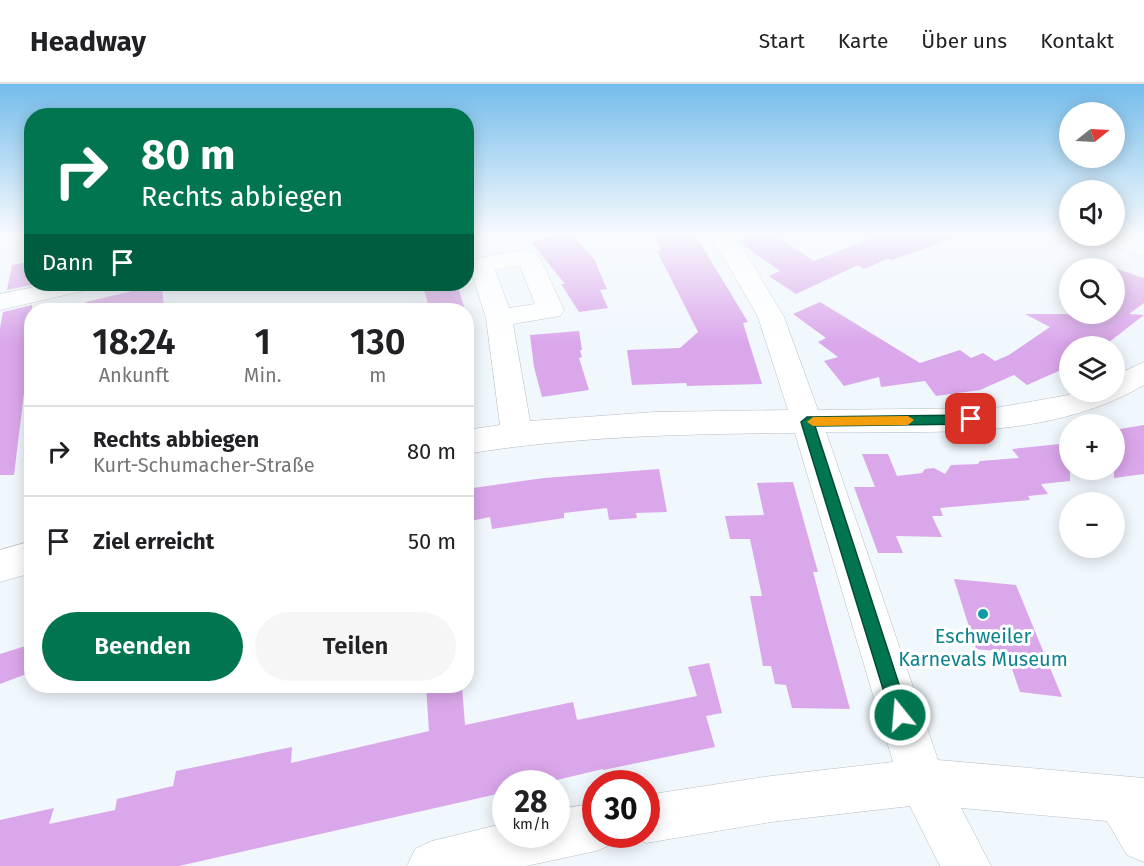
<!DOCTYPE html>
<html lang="de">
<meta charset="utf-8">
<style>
body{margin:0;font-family:"Fira Sans",sans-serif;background:#f6f6f6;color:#202124;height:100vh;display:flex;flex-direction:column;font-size:22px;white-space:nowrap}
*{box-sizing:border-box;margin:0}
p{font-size:20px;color:#757577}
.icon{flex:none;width:33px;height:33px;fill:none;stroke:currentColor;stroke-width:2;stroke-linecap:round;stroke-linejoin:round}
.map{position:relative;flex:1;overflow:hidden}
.side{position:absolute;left:24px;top:219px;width:450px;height:390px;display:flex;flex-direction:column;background:#fff;border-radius:24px;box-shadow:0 3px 15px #0003}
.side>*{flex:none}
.guide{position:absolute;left:24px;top:24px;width:450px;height:183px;border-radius:24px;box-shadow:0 3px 15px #0003;background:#007550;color:#fff;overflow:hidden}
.needle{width:39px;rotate:72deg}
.fabs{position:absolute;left:1059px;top:18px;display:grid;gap:12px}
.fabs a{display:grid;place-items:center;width:66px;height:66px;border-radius:50%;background:#fff;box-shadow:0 3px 15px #0003;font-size:30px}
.speed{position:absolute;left:492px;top:686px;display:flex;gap:12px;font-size:30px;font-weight:700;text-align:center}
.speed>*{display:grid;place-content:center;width:78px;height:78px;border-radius:50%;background:#fff;box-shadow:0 3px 15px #0003;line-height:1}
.speed small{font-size:15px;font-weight:400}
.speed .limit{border:9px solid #d22;background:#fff;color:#111}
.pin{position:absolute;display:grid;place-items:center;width:51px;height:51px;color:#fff;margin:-26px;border-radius:12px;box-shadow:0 3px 9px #0006}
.me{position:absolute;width:66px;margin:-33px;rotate:343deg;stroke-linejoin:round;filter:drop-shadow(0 0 4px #0008)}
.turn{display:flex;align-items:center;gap:21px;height:126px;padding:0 18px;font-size:27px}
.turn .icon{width:78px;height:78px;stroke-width:2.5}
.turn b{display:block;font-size:42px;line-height:51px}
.then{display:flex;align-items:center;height:57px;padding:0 18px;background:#0003;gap:12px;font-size:22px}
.eta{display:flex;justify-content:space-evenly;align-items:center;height:102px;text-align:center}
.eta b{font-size:36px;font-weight:600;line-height:42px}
.cta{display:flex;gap:12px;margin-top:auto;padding:12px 18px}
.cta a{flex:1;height:69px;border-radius:36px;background:#007550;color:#fff;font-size:24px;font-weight:600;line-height:69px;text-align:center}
.cta a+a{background:#f6f6f6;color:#202124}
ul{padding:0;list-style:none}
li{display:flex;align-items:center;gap:18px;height:90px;padding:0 18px;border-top:2px solid #e0e0e0}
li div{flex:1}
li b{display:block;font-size:22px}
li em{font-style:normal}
header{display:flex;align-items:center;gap:36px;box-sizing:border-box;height:84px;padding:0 30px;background:#fff;border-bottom:2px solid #e0e0e0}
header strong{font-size:28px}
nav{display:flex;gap:33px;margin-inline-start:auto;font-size:21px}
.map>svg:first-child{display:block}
.building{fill:#dba7eb}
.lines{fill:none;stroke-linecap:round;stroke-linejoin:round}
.minor-casing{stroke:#b7bdc4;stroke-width:1}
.minor{fill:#fff;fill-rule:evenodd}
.route{fill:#007550;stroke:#004c34;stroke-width:1.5}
.slow{fill:#f59e0b}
.culture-dot{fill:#0f9aa8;stroke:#fff;stroke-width:2}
.labels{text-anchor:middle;stroke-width:6;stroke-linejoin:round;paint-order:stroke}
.culture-label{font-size:20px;fill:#0d838f;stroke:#fff}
</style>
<header>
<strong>Headway</strong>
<nav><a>Start</a><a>Karte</a><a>Über uns</a><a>Kontakt</a></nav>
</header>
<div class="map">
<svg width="1144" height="782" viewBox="0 0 1144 782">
<rect width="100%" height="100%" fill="#f0f7fd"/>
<path class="building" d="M 564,149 L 570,149 L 594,175 L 607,205 L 600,206 L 608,224 L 579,228 L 561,200 L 565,200 L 531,158 Z
M 652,149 L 694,149 L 748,238 L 743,239 L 762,300 L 687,302 L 686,299 L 632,301 L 627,266 L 680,264 L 698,248 L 657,167 L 661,166 Z
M 756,149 L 771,149 L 814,177 L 884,149 L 959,149 L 959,152 L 892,176 L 889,174 L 864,185 L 858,181 L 796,210 L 769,192 L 780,187 L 743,161 L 739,156 Z
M 32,177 L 32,201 L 7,206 L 12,181 Z
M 1114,184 L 1144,194 L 1144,219 L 1129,230 L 1144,231 L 1104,262 L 1070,262 L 1070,282 L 1027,301 L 1014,291 L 980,306 L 936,312 L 925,297 L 881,303 L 879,293 L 844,302 L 824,277 L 838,273 L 818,258 L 826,254 L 793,230 L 820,218 L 920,279 L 960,266 L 971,274 L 983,269 L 995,277 L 1009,271 L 1050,243 L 1025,230 L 1114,230 Z
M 162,200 L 164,226 L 87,226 L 86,218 Z
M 422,200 L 457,200 L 465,226 L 430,226 Z
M 32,221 L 32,299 L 25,301 L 14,391 L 0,391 L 0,244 L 3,228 Z
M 579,247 L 582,266 L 580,266 L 582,273 L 579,274 L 589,306 L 542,313 L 534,283 L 530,251 Z
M 1144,341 L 1144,390 L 1114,394 L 1114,346 Z
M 1070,359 L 1070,397 L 1041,400 L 1048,410 L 1028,412 L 1030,416 L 940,424 L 943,432 L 932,432 L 942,453 L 896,452 L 903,469 L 878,469 L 854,403 L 875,403 L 862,370 L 888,370 L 897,392 L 922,389 L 925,385 L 934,384 L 945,390 L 951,381 L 978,380 L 980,377 L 1019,374 L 1012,365 Z
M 659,385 L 667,428 L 636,429 L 637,434 L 609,436 L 607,424 L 564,429 L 564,434 L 492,445 L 490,433 L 466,438 L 466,405 L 544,394 Z
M 793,398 L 818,488 L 813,488 L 850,625 L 792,624 L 786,601 L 775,600 L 771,582 L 763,582 L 750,512 L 762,512 L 750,455 L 730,455 L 725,432 L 764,431 L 757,399 Z
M 954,495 L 1016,501 L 1062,613 L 1020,608 L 1006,568 L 976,565 Z
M 32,560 L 32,588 L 0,600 L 0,570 Z
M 709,579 L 722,629 L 706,632 L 715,663 L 603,686 L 603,685 L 544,699 L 506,699 L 506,708 L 179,782 L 0,782 L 0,736 L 54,724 L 49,740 L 115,726 L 117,715 L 173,702 L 176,687 L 292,663 L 291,679 L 429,647 L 426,602 L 462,602 L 465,641 L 573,618 L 577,636 L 697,612 L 688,583 Z"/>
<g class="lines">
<g class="minor-casing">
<path id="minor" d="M 708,149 L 731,149 L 747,171 L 784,233 L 818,326 L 995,324 L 1063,312 L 1078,308 L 1114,308 L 1114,292 L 1144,278 L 1144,301 C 1048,357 934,347 826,348 L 938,676 L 1144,694 L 1144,778 L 1127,771 L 1107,737 L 961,724 L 991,782 L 940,782 L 910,722 L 771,738 L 646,759 L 629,752 L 629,750 L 646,750 L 646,711 L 771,692 L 893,678 L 795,349 C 685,350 575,352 466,370 L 466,346 L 500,341 L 486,234 L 469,181 L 472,176 C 491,171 518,164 536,169 L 540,174 L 564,226 L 560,232 L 513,240 L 530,337 L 654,328 L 788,326 L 758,233 L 723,172 ZM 520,182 L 535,220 L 509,224 L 495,186 Z
M 1114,149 L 1122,149 L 1144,157 L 1144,172 L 1100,157 L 1096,152 L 1114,152 Z
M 49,200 L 95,200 L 91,205 L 0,226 L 0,210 Z
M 32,457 L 32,489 L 0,498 L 0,466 Z
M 596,719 L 596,750 L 617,750 L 613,760 L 596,767 L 526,782 L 407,782 L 415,765 L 432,757 L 506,739 L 506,750 L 556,750 L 556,726 Z"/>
</g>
<use href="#minor" class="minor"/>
</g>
<linearGradient id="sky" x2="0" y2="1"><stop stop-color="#73bceb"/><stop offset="0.58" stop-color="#f8fbfe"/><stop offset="1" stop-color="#f8fbfe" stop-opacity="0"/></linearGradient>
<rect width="1144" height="259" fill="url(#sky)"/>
<path class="route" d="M 971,331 L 977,335 L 971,340 L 815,342 L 909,631 L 906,637 L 900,639 L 894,637 L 891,631 L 801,338 L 807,333 Z"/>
<path class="slow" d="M 908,332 L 914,336 L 908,341 L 813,342 L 807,338 L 813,333 Z"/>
<circle class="culture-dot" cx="983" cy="530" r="6"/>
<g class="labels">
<g class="culture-label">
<text x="983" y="559">Eschweiler<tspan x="983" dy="23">Karnevals Museum</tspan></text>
</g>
</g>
</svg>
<div class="fabs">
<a><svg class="needle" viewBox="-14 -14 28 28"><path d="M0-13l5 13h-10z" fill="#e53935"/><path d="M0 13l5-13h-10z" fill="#757577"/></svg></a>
<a><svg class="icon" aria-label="sound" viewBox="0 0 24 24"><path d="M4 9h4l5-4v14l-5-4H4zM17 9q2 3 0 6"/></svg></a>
<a><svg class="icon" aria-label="search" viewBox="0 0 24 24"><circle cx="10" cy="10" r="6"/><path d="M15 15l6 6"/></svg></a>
<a><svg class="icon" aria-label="layers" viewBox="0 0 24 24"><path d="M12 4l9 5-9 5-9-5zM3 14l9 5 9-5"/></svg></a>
<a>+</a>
<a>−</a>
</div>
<div class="speed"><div>28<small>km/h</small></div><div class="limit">30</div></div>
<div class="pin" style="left:971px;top:335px;background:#d93025"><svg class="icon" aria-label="arrive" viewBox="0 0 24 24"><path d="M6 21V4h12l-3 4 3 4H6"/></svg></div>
<svg class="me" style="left:900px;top:631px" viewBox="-20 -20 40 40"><circle r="17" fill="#007550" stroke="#fff" stroke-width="3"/><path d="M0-11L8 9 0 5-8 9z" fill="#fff"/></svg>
<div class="guide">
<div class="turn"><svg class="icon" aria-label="right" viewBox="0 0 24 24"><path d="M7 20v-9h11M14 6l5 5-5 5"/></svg><div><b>80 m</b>Rechts abbiegen</div></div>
<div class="then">Dann<svg class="icon" aria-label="arrive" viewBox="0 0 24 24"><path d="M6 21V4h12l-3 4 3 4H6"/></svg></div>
</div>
<section class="side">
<div class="eta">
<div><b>18:24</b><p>Ankunft</p></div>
<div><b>1</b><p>Min.</p></div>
<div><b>130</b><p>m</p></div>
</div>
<ul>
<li><svg class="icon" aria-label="right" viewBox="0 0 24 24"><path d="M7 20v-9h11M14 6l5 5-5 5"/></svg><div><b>Rechts abbiegen</b><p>Kurt-Schumacher-Straße</p></div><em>80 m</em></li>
<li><svg class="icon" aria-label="arrive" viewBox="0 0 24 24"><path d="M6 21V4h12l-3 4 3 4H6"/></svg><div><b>Ziel erreicht</b></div><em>50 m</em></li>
</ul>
<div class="cta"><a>Beenden</a><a>Teilen</a></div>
</section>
</div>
